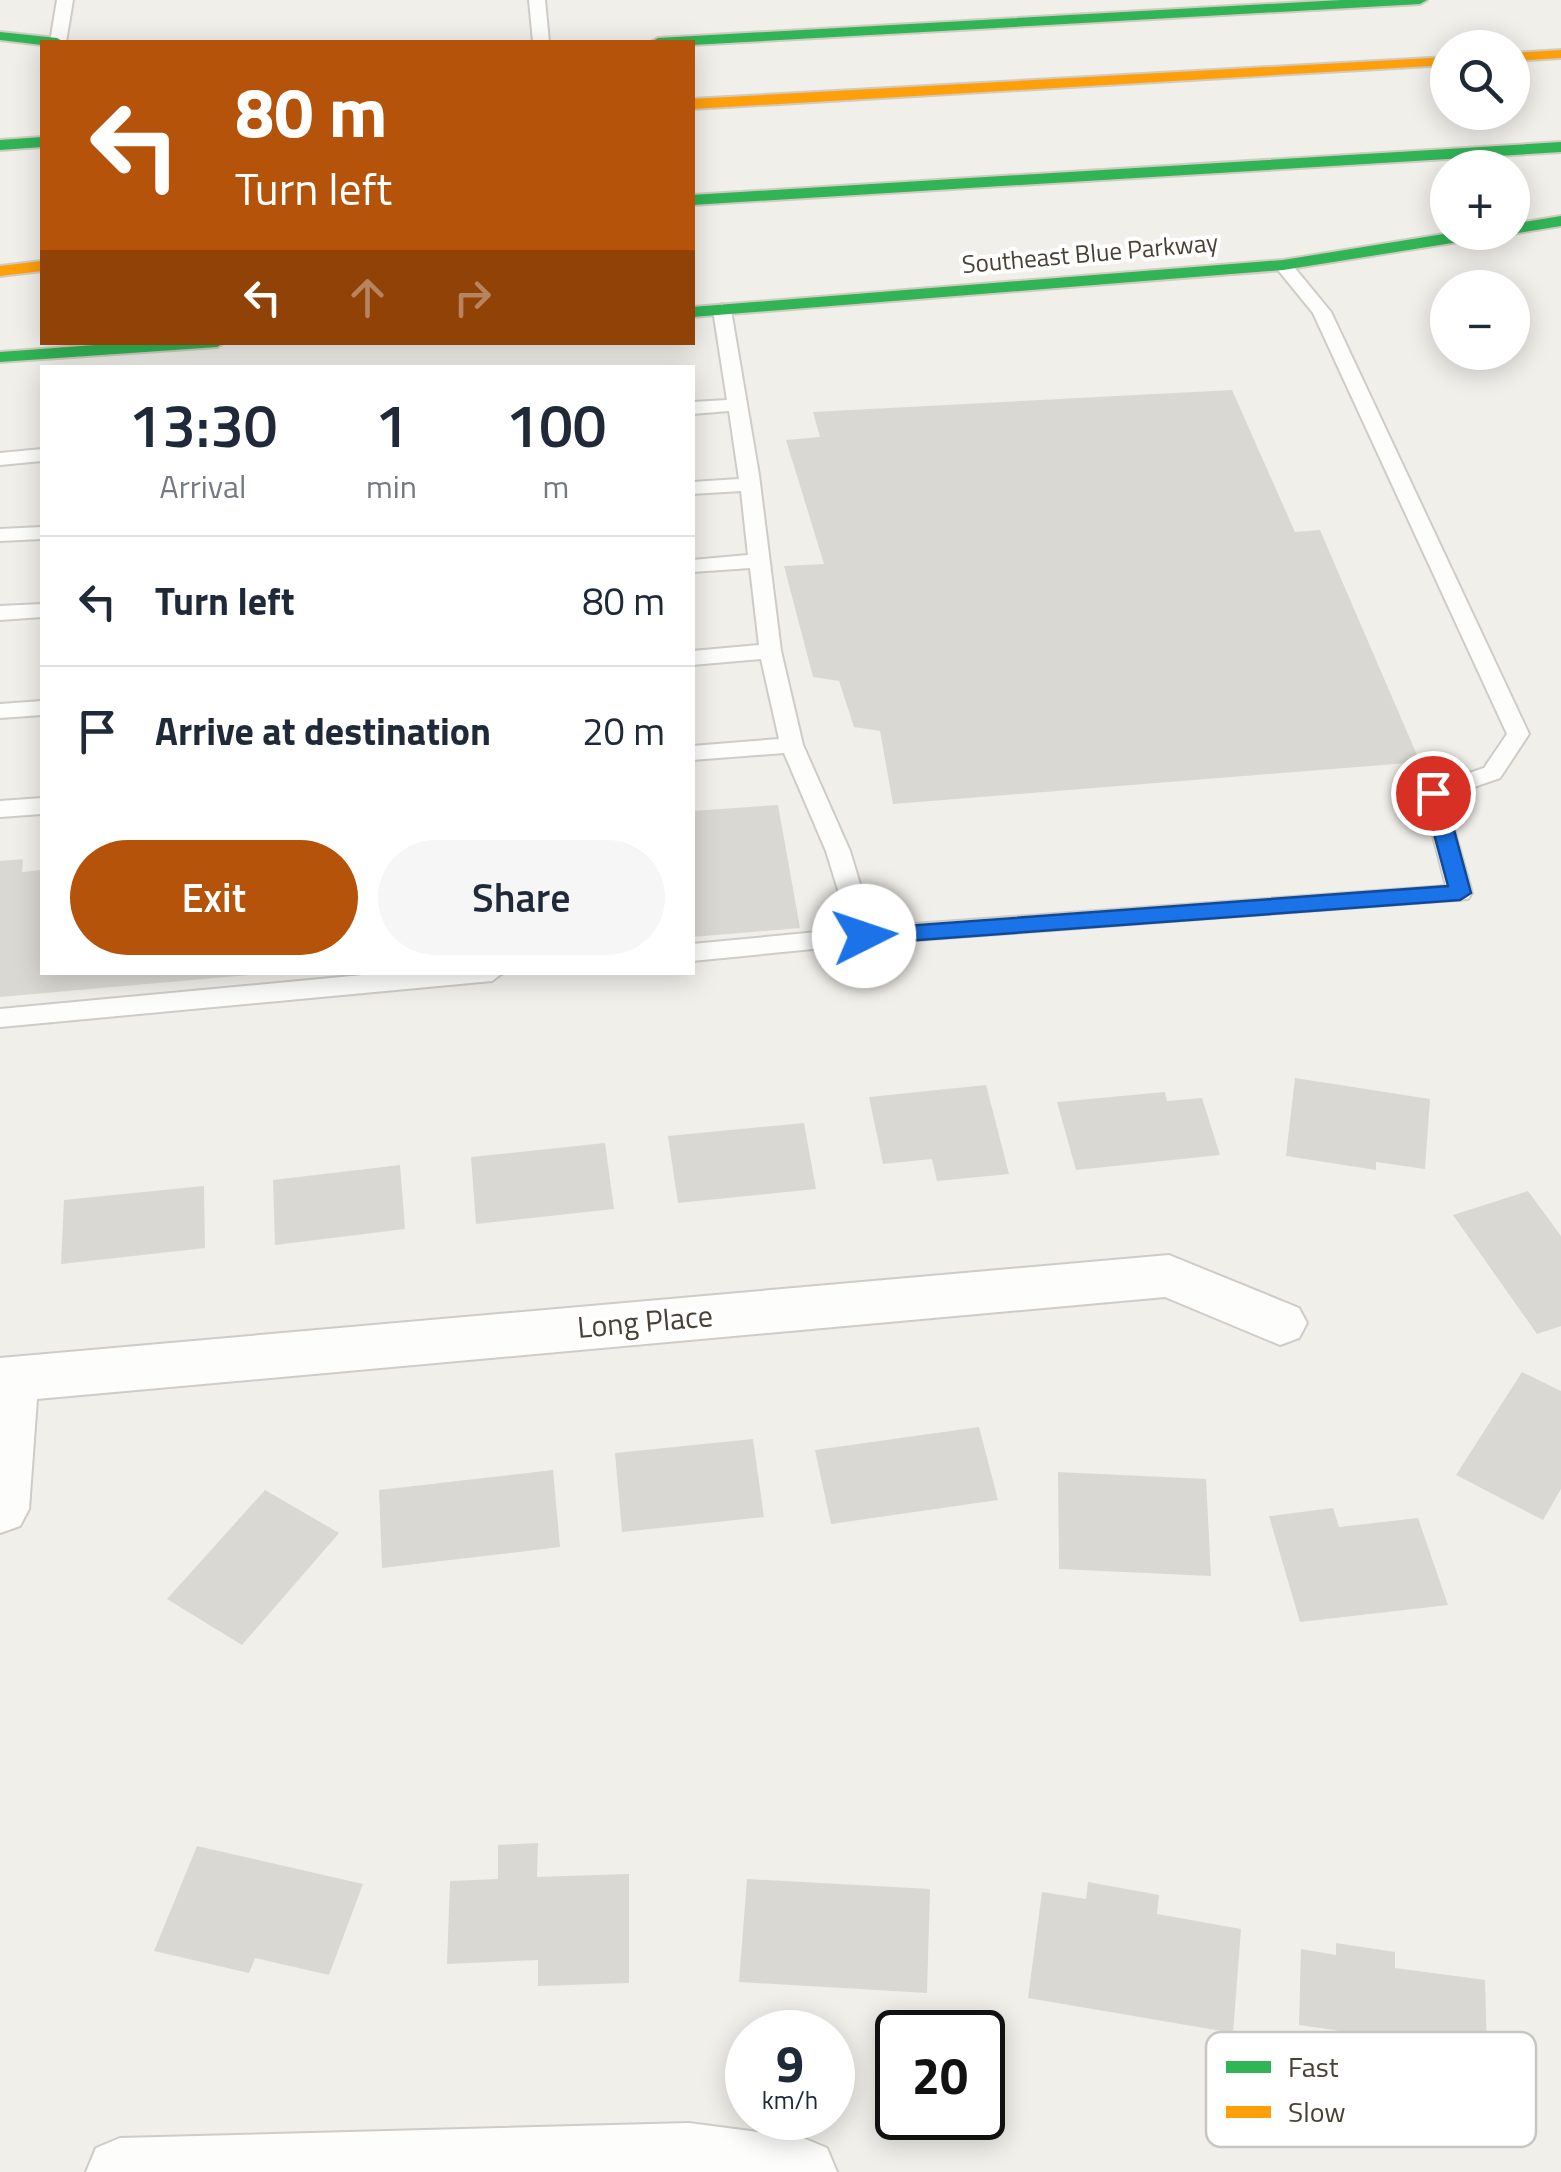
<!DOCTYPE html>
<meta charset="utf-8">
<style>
body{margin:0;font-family:"Titillium Web",sans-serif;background:#f6f6f7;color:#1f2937;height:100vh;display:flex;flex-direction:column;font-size:38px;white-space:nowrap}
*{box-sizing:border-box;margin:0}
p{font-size:32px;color:#747a83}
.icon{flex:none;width:55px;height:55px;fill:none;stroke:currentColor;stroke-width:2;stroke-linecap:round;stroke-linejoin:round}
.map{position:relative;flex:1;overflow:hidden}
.drawer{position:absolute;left:40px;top:365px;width:655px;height:610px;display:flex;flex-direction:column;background:#fff;border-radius:0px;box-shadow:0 5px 25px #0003}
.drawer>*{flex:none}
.banner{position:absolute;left:40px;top:40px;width:655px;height:305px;border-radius:0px;box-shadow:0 5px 25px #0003;background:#b45309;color:#fff;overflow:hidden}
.controls{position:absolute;left:1430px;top:30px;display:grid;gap:20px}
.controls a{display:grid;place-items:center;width:100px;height:100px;border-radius:50%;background:#fff;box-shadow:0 5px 25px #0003;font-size:50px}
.speed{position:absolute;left:725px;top:2010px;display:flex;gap:20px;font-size:50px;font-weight:700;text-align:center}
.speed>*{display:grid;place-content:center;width:130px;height:130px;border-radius:50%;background:#fff;box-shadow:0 5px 25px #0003;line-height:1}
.speed small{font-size:25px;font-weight:400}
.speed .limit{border:5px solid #111;border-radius:15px;background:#fff;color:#111}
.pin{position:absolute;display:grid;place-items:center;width:85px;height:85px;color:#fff;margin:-42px;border:5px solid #fff;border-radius:50%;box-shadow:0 2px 10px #0007}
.me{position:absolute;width:110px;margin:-55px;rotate:86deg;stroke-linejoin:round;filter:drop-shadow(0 0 8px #0008)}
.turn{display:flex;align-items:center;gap:35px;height:210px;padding:0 30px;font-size:45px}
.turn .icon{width:130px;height:130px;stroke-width:2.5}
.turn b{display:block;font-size:70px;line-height:85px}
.lanes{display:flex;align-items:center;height:95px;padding:0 30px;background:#0003;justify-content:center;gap:50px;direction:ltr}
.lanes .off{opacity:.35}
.eta{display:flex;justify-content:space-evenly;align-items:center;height:170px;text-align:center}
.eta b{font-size:60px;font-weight:600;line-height:70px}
.primary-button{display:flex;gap:20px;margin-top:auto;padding:20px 30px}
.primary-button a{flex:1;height:115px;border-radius:60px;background:#b45309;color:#fff;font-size:40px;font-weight:600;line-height:115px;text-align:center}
.primary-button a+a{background:#f6f6f7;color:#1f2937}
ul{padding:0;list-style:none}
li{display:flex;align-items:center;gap:30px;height:130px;padding:0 30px;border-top:2px solid #e0e1e3}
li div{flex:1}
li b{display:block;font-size:38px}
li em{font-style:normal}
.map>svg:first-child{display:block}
.building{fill:#dad8d2}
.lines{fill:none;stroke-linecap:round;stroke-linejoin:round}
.lane-casing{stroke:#cfccc7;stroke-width:4}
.street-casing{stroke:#cfccc7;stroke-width:4}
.fast-casing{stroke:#d1ccc1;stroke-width:4}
.slow-casing{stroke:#d1ccc1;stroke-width:4}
.lane{fill:#fdfdfc;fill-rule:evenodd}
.street{fill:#fdfdfc;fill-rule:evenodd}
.fast{fill:#30b455;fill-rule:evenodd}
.slow{fill:#ff9f0a;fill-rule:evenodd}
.route{fill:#1a73e8;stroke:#114b97;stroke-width:2.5}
.labels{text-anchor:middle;stroke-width:8;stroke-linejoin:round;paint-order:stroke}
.far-street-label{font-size:25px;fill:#474136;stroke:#fff}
.street-label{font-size:30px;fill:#474136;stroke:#fff}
.key{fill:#fff;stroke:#c8c6c3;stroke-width:2.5}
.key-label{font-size:28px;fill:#474136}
</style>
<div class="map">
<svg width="1561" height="2172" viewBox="0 0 1561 2172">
<rect width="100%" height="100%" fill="#f1efea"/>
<path class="building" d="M 1232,390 L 1295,532 L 1320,530 L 1420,762 L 893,804 L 880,731 L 854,727 L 839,681 L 813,677 L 784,566 L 824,564 L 786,440 L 820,437 L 813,412 Z
M 778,805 L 800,928 L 692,937 L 692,811 Z
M 23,859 L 22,872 L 42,870 L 42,972 L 249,975 L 0,997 L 0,861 Z
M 1295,1078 L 1430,1099 L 1425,1169 L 1376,1162 L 1376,1170 L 1286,1156 Z
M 986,1085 L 1009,1174 L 937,1181 L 932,1159 L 883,1164 L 869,1097 Z
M 1165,1092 L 1167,1101 L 1202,1098 L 1220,1155 L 1076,1170 L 1057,1102 Z
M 804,1123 L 816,1189 L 678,1203 L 668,1136 Z
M 605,1143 L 614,1209 L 476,1224 L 471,1157 Z
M 400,1165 L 405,1229 L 275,1245 L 273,1180 Z
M 204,1186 L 205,1248 L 61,1264 L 64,1200 Z
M 1528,1191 L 1561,1236 L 1561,1326 L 1537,1334 L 1453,1215 Z
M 1522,1372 L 1561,1391 L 1561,1489 L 1543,1520 L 1456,1475 Z
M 979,1427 L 998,1500 L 831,1524 L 815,1450 Z
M 753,1439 L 764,1517 L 622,1532 L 615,1453 Z
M 553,1470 L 560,1547 L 382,1568 L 379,1490 Z
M 1058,1472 L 1206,1479 L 1211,1576 L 1059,1569 Z
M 265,1490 L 339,1533 L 242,1645 L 167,1599 Z
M 1333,1508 L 1339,1527 L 1418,1518 L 1448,1605 L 1300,1622 L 1269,1516 Z
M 538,1843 L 537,1877 L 629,1874 L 629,1983 L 538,1986 L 538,1960 L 447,1964 L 450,1881 L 498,1879 L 498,1845 Z
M 197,1846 L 363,1884 L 329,1975 L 255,1958 L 249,1973 L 154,1951 Z
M 747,1879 L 930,1889 L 927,1993 L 739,1982 Z
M 1088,1882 L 1159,1895 L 1157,1914 L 1241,1929 L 1233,2033 L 1028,1998 L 1042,1892 L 1086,1899 Z
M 1336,1943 L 1395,1952 L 1395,1968 L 1485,1980 L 1487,2052 L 1299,2025 L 1301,1949 L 1336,1955 Z"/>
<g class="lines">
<g class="lane-casing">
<path id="lane" d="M 57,0 L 73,0 L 66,42 L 50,42 Z
M 529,0 L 545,0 L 549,42 L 533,42 Z
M 1283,260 L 1289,261 L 1331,312 L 1529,734 L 1500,778 L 1445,797 L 1472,893 L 1468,899 L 864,944 L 692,961 L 692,944 L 850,929 L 826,851 L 784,753 L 692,760 L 692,746 L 779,739 L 761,659 L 692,665 L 692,651 L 759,645 L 750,568 L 692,572 L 692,560 L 748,555 L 741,491 L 692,494 L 692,482 L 739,479 L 729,411 L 692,414 L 692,402 L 727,400 L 713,310 L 722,304 L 731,310 L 759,475 L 781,651 L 803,745 L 850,851 L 873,927 L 1446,886 L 1422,793 L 1425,788 L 1484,768 L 1507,734 L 1313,313 L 1274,265 Z
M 42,449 L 42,461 L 0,465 L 0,453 Z
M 42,527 L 42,539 L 0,541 L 0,529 Z
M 42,604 L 42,617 L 0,620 L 0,606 Z
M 42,701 L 42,715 L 0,718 L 0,704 Z
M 42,798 L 42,814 L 0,817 L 0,801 Z
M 394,972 L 504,972 L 492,981 L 0,1027 L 0,1009 Z"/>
</g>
<g class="street-casing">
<path id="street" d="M 1169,1255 L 1299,1308 L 1307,1323 L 1299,1338 L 1280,1345 L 1165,1297 L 37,1399 L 29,1509 L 20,1526 L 0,1533 L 0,1358 Z
M 689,2123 L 803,2138 L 827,2148 L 837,2172 L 86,2172 L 96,2148 L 120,2138 Z"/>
</g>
<g class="fast-casing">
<path id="fast" d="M 1341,0 L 1427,0 L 1420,4 L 692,45 L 651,42 L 658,38 Z
M 0,32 L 57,38 L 64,42 L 42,45 L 0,40 Z
M 42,137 L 42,147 L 0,150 L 0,140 Z
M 1561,142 L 1561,152 L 692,205 L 692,195 Z
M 1561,216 L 1561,226 L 1512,234 L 1507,232 L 1512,232 L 1512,224 Z
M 1456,232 L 1498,232 L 1490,237 L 1283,270 L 692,317 L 692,307 L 1283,260 Z
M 136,342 L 225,342 L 217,347 L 0,362 L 0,352 Z"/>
</g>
<g class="slow-casing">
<path id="slow" d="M 1561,50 L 1561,58 L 1512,61 L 1512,53 Z
M 1448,57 L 1448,65 L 692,109 L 692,99 Z
M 42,261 L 42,271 L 0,276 L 0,266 Z"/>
</g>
<use href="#lane" class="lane"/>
<use href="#street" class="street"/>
<use href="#fast" class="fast"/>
<use href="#slow" class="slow"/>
</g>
<path class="route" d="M 1433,786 L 1444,793 L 1471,893 L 1460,900 L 864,944 L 853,936 L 864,929 L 1448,886 L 1423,793 Z"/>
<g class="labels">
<g class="far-street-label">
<text transform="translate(1090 253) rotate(-5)" y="9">Southeast Blue Parkway</text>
</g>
<g class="street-label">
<text transform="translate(645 1322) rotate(-5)" y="10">Long Place</text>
</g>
</g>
<rect x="1206" y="2032" width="330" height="115" rx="15" class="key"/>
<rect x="1226" y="2061" width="45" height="12" fill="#30b455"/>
<rect x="1226" y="2106" width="45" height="12" fill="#ff9f0a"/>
<g class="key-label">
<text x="1288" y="2077">Fast</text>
<text x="1288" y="2122">Slow</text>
</g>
</svg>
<div class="controls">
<a><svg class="icon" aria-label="search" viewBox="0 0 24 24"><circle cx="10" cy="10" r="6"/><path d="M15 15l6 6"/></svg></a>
<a>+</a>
<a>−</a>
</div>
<div class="speed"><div>9<small>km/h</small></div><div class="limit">20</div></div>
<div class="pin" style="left:1433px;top:793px;background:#d93025"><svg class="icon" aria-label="arrive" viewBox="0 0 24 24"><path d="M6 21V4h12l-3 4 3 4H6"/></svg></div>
<svg class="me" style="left:864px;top:936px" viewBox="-20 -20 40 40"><circle r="19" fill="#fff"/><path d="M0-13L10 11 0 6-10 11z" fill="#1a73e8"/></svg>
<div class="banner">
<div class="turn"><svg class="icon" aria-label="left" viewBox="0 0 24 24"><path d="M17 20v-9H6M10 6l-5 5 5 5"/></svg><div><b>80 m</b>Turn left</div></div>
<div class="lanes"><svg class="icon" aria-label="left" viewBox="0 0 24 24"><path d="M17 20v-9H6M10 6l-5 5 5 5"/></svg><svg class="icon off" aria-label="ahead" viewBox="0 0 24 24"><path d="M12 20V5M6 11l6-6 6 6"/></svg><svg class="icon off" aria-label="right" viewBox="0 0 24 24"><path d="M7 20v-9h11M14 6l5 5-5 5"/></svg></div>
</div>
<section class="drawer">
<div class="eta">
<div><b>13:30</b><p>Arrival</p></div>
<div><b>1</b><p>min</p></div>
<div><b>100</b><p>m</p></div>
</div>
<ul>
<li><svg class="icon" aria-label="left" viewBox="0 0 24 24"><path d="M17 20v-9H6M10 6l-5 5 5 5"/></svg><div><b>Turn left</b></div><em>80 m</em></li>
<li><svg class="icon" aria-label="arrive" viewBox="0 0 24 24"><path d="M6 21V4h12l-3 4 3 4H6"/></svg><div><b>Arrive at destination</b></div><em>20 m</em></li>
</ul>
<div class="primary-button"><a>Exit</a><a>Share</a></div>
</section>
</div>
